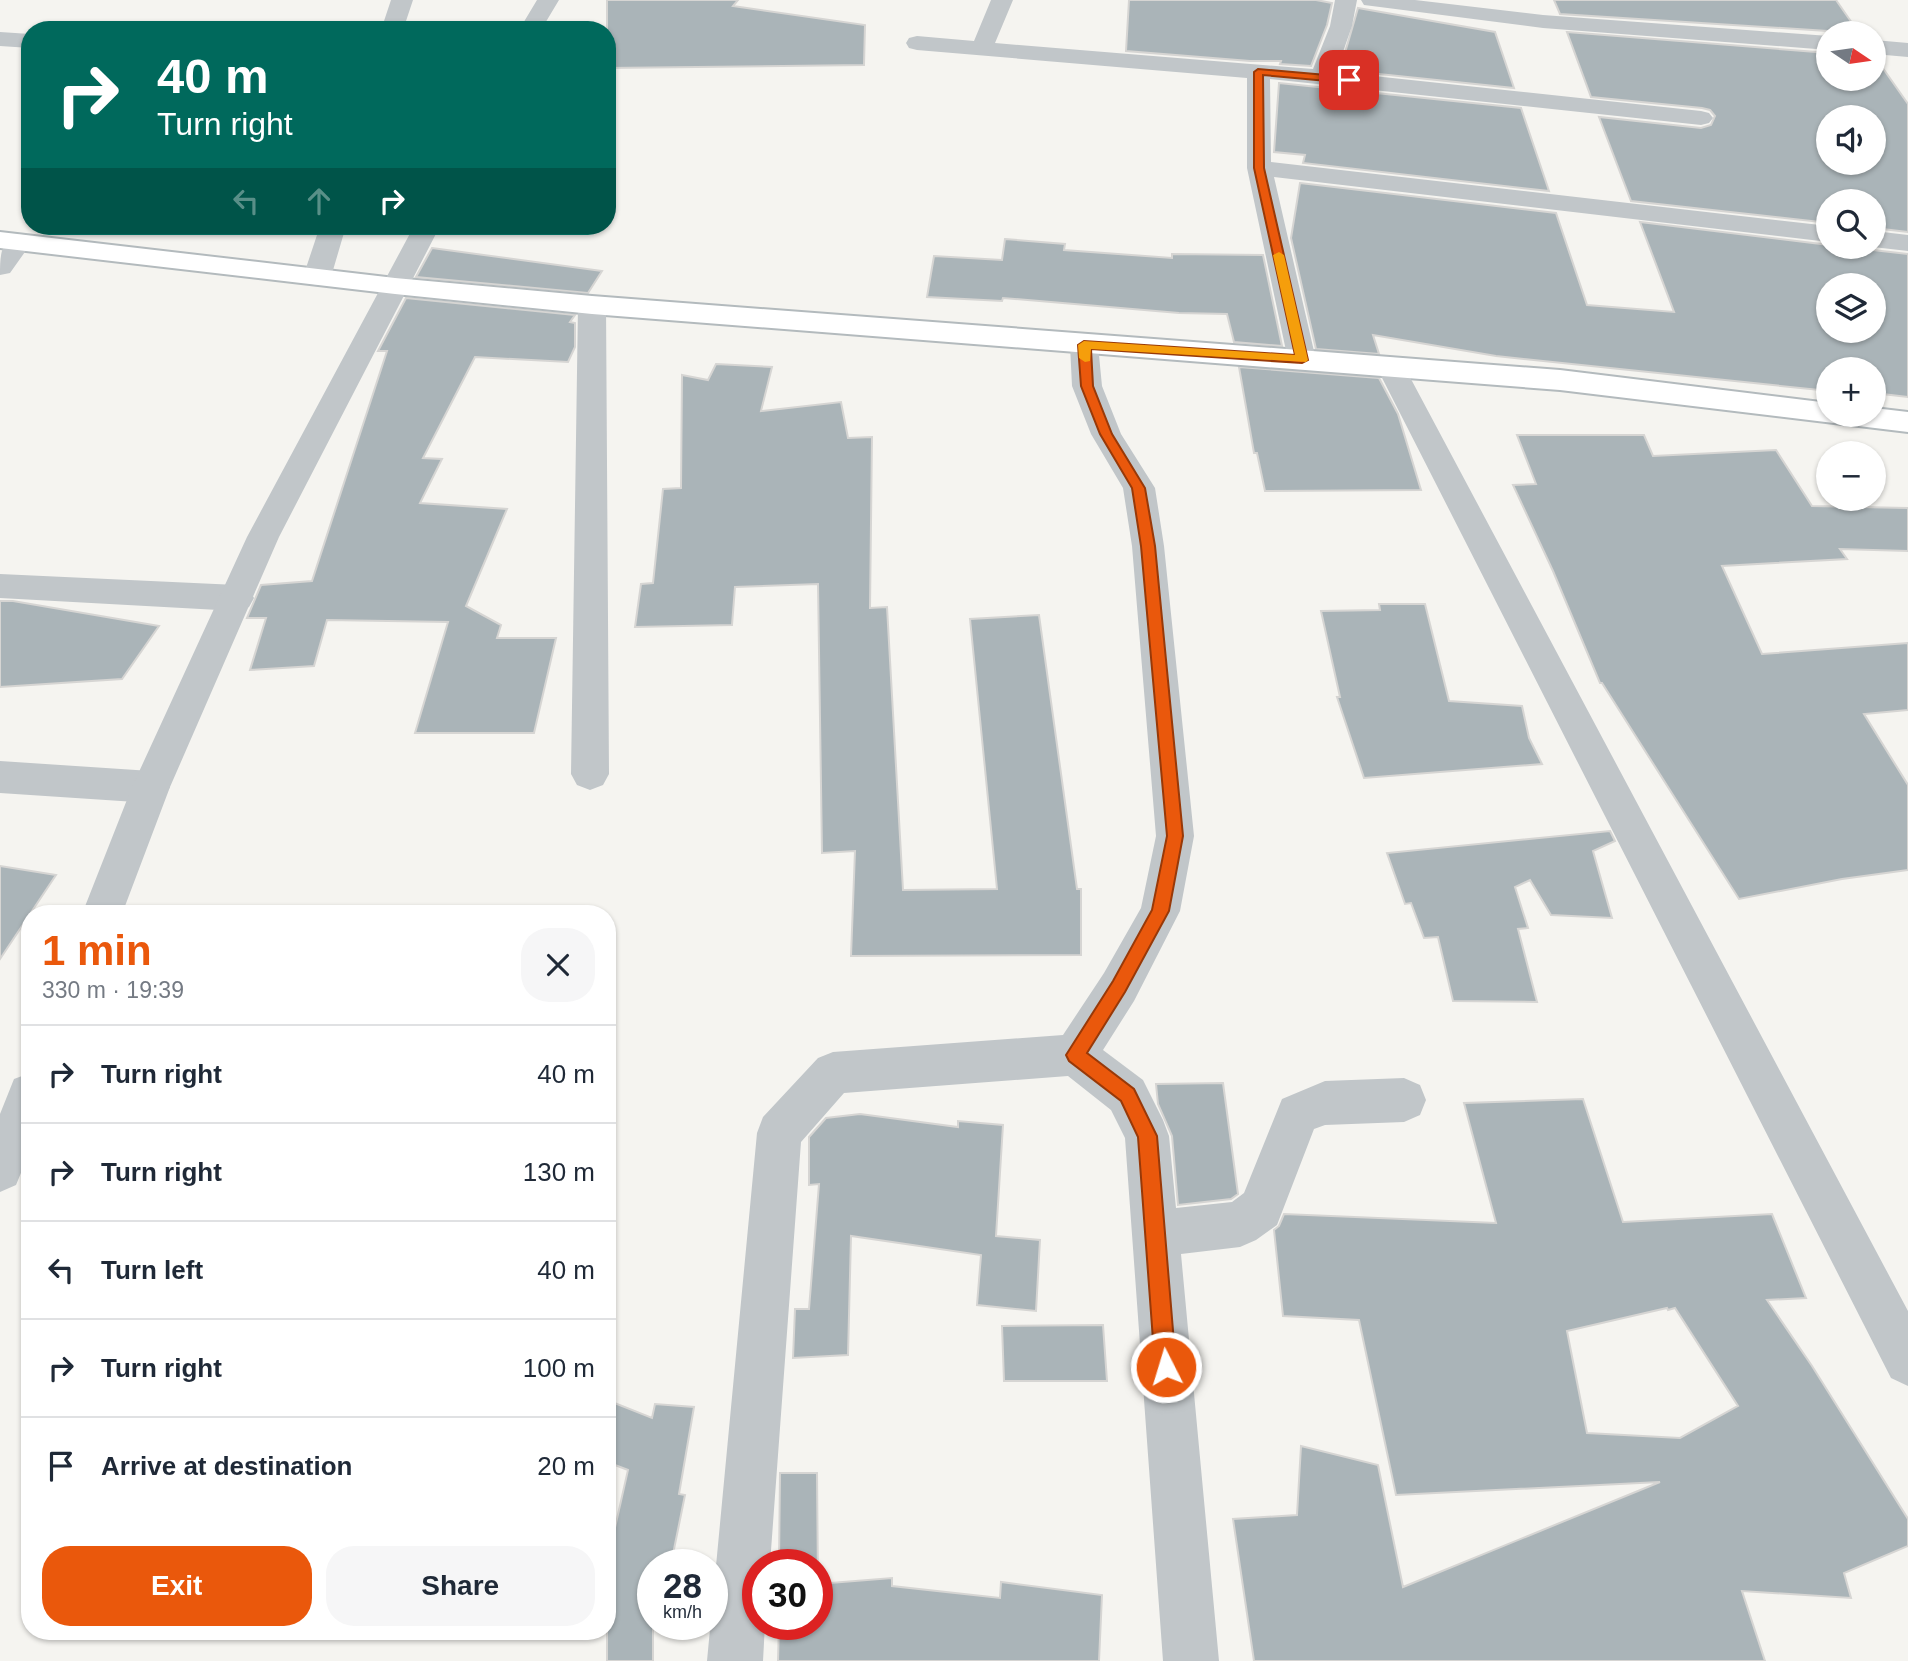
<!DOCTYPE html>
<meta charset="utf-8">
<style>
body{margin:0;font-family:Arial,sans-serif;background:#f6f6f7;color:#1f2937;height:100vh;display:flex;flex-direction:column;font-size:26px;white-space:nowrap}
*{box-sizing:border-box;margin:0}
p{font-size:23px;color:#747a83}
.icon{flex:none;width:38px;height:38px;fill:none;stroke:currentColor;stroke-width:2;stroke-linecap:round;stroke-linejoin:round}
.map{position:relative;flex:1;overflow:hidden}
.sheet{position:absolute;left:21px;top:905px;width:595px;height:735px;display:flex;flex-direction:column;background:#fff;border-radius:28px;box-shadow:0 2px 5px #0004}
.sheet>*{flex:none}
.banner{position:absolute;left:21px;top:21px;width:595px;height:214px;border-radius:28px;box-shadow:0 2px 5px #0004;background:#00695c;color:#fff;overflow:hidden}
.needle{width:46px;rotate:103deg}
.buttons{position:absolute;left:1816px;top:21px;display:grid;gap:14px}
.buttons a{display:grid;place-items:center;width:70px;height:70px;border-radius:50%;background:#fff;box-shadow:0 2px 5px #0004;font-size:35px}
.speed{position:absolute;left:637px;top:1549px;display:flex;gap:14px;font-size:35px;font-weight:700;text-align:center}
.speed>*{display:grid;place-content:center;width:91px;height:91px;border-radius:50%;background:#fff;box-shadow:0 2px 5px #0004;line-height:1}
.speed small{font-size:18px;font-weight:400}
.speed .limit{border:10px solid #d22;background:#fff;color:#111}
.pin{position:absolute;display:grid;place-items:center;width:60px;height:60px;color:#fff;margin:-30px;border-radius:14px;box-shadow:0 4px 10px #0006}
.me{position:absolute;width:77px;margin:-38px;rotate:355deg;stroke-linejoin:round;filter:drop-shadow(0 0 5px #0008)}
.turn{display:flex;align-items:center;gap:24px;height:147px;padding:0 21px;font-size:32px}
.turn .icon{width:91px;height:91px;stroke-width:2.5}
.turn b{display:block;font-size:49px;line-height:60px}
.lanes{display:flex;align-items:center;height:66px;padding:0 21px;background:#0003;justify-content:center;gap:35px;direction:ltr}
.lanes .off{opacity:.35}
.round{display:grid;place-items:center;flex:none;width:74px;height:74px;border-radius:28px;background:#f6f6f7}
.headline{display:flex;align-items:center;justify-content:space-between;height:119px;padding:0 21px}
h1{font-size:42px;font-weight:600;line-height:52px;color:#ea580c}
.action{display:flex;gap:14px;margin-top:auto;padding:14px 21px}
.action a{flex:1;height:80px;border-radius:28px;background:#ea580c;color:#fff;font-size:28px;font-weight:600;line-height:80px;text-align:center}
.action a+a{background:#f6f6f7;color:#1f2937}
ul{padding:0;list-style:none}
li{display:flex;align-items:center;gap:21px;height:98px;padding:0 21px;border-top:2px solid #e0e1e3}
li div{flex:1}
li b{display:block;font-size:26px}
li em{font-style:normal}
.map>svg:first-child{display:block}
.building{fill:#aab4b8;stroke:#d6d5d3;stroke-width:2;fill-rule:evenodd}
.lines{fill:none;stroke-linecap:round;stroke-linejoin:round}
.secondary-casing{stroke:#b3babd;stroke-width:4}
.minor{fill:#c1c6c9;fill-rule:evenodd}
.tertiary{fill:#c1c6c9;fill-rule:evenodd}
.secondary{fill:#fff;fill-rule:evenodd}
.route{fill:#ea580c;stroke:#983908;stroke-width:2}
.slow{fill:#f59e0b}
</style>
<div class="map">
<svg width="1908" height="1661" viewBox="0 0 1908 1661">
<rect width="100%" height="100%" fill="#f5f4f0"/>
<path class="building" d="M 607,0 L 738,0 L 733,6 L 865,25 L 864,65 L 607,68 Z
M 1129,0 L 1316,0 L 1332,3 L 1327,25 L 1311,66 L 1280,64 L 1281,61 L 1250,61 L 1126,51 Z
M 1554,0 L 1836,0 L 1859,33 L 1560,14 Z
M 1358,8 L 1495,32 L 1514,88 L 1340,70 Z
M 1567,32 L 1829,53 L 1829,79 L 1874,79 L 1875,57 L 1908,104 L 1908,232 L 1874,228 L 1874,201 L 1829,201 L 1829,223 L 1631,201 L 1599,117 L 1701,128 L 1711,125 L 1715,116 L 1710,110 L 1702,108 L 1591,97 ZM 1829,117 L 1874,117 L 1874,163 L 1829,163 Z
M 1279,83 L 1521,108 L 1549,191 L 1303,163 L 1305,155 L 1274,152 Z
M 1300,183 L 1556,213 L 1587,305 L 1674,312 L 1640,222 L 1829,245 L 1829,247 L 1870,247 L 1873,250 L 1908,254 L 1908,397 L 1874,393 L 1874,369 L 1829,369 L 1829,391 L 1496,356 L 1373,335 L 1379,354 L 1316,349 L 1291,238 ZM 1829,285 L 1874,285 L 1874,331 L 1829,331 Z
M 1005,239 L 1065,244 L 1064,250 L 1172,258 L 1172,254 L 1263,255 L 1282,346 L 1234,342 L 1227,314 L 1179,313 L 1003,298 L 1002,301 L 927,297 L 934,256 L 1002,260 Z
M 432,248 L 602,271 L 588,293 L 416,277 Z
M 406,298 L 575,315 L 570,322 L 575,323 L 575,347 L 568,362 L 475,357 L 423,458 L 442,459 L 420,503 L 507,509 L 466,606 L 501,625 L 497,638 L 556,638 L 534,733 L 415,733 L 448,622 L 327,620 L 314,666 L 250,670 L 266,618 L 247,618 L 261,585 L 312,581 L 387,351 L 378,351 Z
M 716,364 L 772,367 L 761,411 L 841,402 L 848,438 L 872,437 L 870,608 L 887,607 L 903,890 L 997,889 L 970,619 L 1039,615 L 1077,889 L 1081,889 L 1081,955 L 851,956 L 855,851 L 822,853 L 818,584 L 735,587 L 732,625 L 635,627 L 641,584 L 653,583 L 663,489 L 681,488 L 682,375 L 708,380 Z
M 1239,367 L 1379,378 L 1398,414 L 1421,490 L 1265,491 L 1257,453 L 1254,453 Z
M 1517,435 L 1644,435 L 1653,456 L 1776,450 L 1812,506 L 1908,508 L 1908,551 L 1840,549 L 1847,559 L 1722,566 L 1762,654 L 1908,643 L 1908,710 L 1864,714 L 1908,785 L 1908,870 L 1842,879 L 1739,899 L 1602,683 L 1600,683 L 1553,571 L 1513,485 L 1536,484 Z
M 0,601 L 13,601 L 159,626 L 122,679 L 0,687 Z
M 1379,604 L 1425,604 L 1449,701 L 1522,706 L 1529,738 L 1542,764 L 1364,778 L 1337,697 L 1340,697 L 1321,611 L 1380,610 Z
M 1610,831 L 1615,841 L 1593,851 L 1612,918 L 1551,915 L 1530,880 L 1515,887 L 1528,928 L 1518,929 L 1537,1002 L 1453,1001 L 1438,937 L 1424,938 L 1411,903 L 1405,904 L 1387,853 Z
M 0,866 L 56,875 L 0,959 Z
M 1223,1083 L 1238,1194 L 1231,1199 L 1178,1205 L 1172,1136 L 1158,1104 L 1156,1084 Z
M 1583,1099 L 1623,1222 L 1772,1214 L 1806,1298 L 1767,1300 L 1812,1366 L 1908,1519 L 1908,1546 L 1844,1573 L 1851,1598 L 1742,1591 L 1765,1661 L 1254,1661 L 1233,1519 L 1297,1515 L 1301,1446 L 1378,1465 L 1403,1587 L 1660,1482 L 1396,1495 L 1359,1320 L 1283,1316 L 1274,1230 L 1279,1226 L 1284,1214 L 1496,1223 L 1464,1103 ZM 1667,1308 L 1668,1310 L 1675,1308 L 1738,1406 L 1680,1438 L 1587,1433 L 1567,1331 Z
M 860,1114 L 958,1127 L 958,1121 L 1003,1125 L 996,1236 L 1040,1240 L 1036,1311 L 977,1305 L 981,1255 L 851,1236 L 848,1355 L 793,1358 L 795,1309 L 809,1309 L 819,1184 L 809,1185 L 809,1137 L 826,1118 Z
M 1103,1325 L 1107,1381 L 1004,1381 L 1002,1326 Z
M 607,1400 L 652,1418 L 655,1404 L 694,1407 L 679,1494 L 685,1495 L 671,1564 L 653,1564 L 653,1661 L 607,1661 L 607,1563 L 628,1470 L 607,1462 Z
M 780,1473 L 817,1473 L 818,1584 L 892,1578 L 892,1586 L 1000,1598 L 1001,1582 L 1102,1595 L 1099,1661 L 778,1661 L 779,1624 L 817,1624 L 817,1564 L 779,1564 Z"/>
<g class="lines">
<g class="secondary-casing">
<path id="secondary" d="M 0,232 L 395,278 L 592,296 L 1560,370 L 1829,403 L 1829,415 L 1874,415 L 1874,408 L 1908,412 L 1908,432 L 1560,390 L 592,314 L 395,294 L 0,248 Z"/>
</g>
<path class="minor" d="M 391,0 L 413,0 L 403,30 L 381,30 Z
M 991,0 L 1013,0 L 995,43 L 1313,69 L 1330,26 L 1335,0 L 1357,0 L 1352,26 L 1336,72 L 1701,111 L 1709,113 L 1713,118 L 1709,123 L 1701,125 L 1270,79 L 1271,162 L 1829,226 L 1829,242 L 1274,177 L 1316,360 L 1312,367 L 1302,369 L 1292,367 L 1288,360 L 1247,168 L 1247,78 L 917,50 L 909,48 L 906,43 L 909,38 L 917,36 L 974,41 Z
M 1361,0 L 1415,0 L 1543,15 L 1829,36 L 1829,50 L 1543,28 L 1372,6 L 1364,5 Z
M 0,32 L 30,34 L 30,48 L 0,46 Z
M 1874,40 L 1908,43 L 1908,57 L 1874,54 Z
M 320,226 L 346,226 L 331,277 L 327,283 L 317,285 L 307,283 L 303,277 Z
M 1874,231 L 1908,235 L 1908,251 L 1873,247 Z
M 19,234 L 28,236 L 32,242 L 10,273 L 0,275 C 0,257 0,239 19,234 Z
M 592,296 L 602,299 L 606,305 L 609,774 L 603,785 L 590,790 L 577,785 L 571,774 L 578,305 L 582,299 Z
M 1084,336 L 1094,339 L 1098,345 L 1102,386 L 1121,434 L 1155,488 L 1164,546 L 1194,836 L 1180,911 L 1134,1001 L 1103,1050 L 1143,1080 L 1163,1120 L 1169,1136 L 1176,1208 L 1232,1202 L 1244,1193 L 1282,1099 L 1325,1081 L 1404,1078 L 1420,1085 L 1426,1100 L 1420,1115 L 1404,1122 L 1325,1125 L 1314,1129 L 1277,1225 L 1256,1240 L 1240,1247 L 1181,1254 L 1219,1661 L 1163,1661 L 1125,1138 L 1111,1110 L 1068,1076 L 844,1093 L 801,1142 L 770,1564 L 758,1564 L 758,1624 L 765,1624 L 763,1661 L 707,1661 L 757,1133 L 763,1117 L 818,1058 L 833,1052 L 1063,1035 L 1104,973 L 1141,908 L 1156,836 L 1132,546 L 1123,488 L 1091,434 L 1072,386 L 1070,345 L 1074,339 Z
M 1390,357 L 1400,359 L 1404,366 L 1908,1311 L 1908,1386 L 1891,1378 L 1376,366 L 1380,359 Z
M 0,574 L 237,585 L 249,589 L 254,598 L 249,607 L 237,611 L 0,598 Z
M 0,761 L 151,771 L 164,776 L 170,787 L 164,798 L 151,803 L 0,793 Z"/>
<path class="tertiary" d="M 537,0 L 559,0 L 541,30 L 519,30 Z
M 414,226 L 440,226 L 279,537 L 170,787 L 122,914 L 82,914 L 132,787 L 247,537 Z
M 30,1073 L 30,1151 L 16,1185 L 0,1192 L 0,1114 L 14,1079 Z"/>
<use href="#secondary" class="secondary"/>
</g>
<path class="route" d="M 1258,69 L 1349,77 L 1354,80 L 1349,83 L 1263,75 L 1264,168 L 1308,360 L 1302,363 L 1091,349 L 1093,386 L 1112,434 L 1145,488 L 1155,546 L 1183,836 L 1169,911 L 1125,992 L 1087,1053 L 1134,1089 L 1157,1136 L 1176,1367 L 1173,1375 L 1166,1378 L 1158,1375 L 1155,1367 L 1138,1137 L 1121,1101 L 1069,1061 L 1066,1055 L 1113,981 L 1152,910 L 1167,836 L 1141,546 L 1132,488 L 1100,434 L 1081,386 L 1078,345 L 1084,341 L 1295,355 L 1254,168 L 1254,72 Z"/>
<path class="slow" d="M 1279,252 L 1284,255 L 1308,360 L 1306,362 L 1091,349 L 1090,361 L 1085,362 L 1079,358 L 1078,345 L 1084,341 L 1295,355 L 1273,255 Z"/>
</svg>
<div class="buttons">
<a><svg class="needle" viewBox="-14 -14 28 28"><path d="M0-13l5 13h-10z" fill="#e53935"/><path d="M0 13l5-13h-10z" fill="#747a83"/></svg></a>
<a><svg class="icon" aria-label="sound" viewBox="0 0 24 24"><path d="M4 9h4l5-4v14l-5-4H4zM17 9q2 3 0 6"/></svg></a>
<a><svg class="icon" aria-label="search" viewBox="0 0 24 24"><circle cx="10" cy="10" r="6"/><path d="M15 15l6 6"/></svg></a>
<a><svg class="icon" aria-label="layers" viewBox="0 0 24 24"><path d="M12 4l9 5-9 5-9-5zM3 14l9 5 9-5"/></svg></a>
<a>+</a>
<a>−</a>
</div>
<div class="speed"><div>28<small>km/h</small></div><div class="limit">30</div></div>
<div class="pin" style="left:1349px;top:80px;background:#d93025"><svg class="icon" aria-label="arrive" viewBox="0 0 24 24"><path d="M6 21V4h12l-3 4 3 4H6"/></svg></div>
<svg class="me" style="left:1166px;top:1367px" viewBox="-20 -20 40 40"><circle r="17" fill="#ea580c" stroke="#fff" stroke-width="3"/><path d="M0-11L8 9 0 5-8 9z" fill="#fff"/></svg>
<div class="banner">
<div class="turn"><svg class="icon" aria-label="right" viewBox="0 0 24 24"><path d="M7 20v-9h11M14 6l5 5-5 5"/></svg><div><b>40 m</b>Turn right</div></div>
<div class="lanes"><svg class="icon off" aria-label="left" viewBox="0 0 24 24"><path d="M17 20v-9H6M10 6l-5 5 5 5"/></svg><svg class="icon off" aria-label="ahead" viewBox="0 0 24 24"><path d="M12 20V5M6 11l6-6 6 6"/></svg><svg class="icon" aria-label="right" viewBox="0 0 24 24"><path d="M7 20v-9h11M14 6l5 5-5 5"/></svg></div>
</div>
<section class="sheet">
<div class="headline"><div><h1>1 min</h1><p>330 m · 19:39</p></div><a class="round"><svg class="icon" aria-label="close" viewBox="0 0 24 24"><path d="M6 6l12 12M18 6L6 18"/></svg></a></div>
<ul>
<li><svg class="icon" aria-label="right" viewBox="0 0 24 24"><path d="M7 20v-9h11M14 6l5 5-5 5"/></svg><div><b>Turn right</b></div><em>40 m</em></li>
<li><svg class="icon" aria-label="right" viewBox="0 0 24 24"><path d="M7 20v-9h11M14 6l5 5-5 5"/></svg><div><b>Turn right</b></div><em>130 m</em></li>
<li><svg class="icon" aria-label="left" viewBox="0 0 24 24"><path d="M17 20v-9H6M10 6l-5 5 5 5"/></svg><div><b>Turn left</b></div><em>40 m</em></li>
<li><svg class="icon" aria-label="right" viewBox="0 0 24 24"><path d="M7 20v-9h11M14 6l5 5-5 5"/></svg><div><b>Turn right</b></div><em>100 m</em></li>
<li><svg class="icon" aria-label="arrive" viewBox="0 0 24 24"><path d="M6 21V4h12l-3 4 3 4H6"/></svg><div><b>Arrive at destination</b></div><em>20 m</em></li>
</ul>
<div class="action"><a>Exit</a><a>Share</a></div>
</section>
</div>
